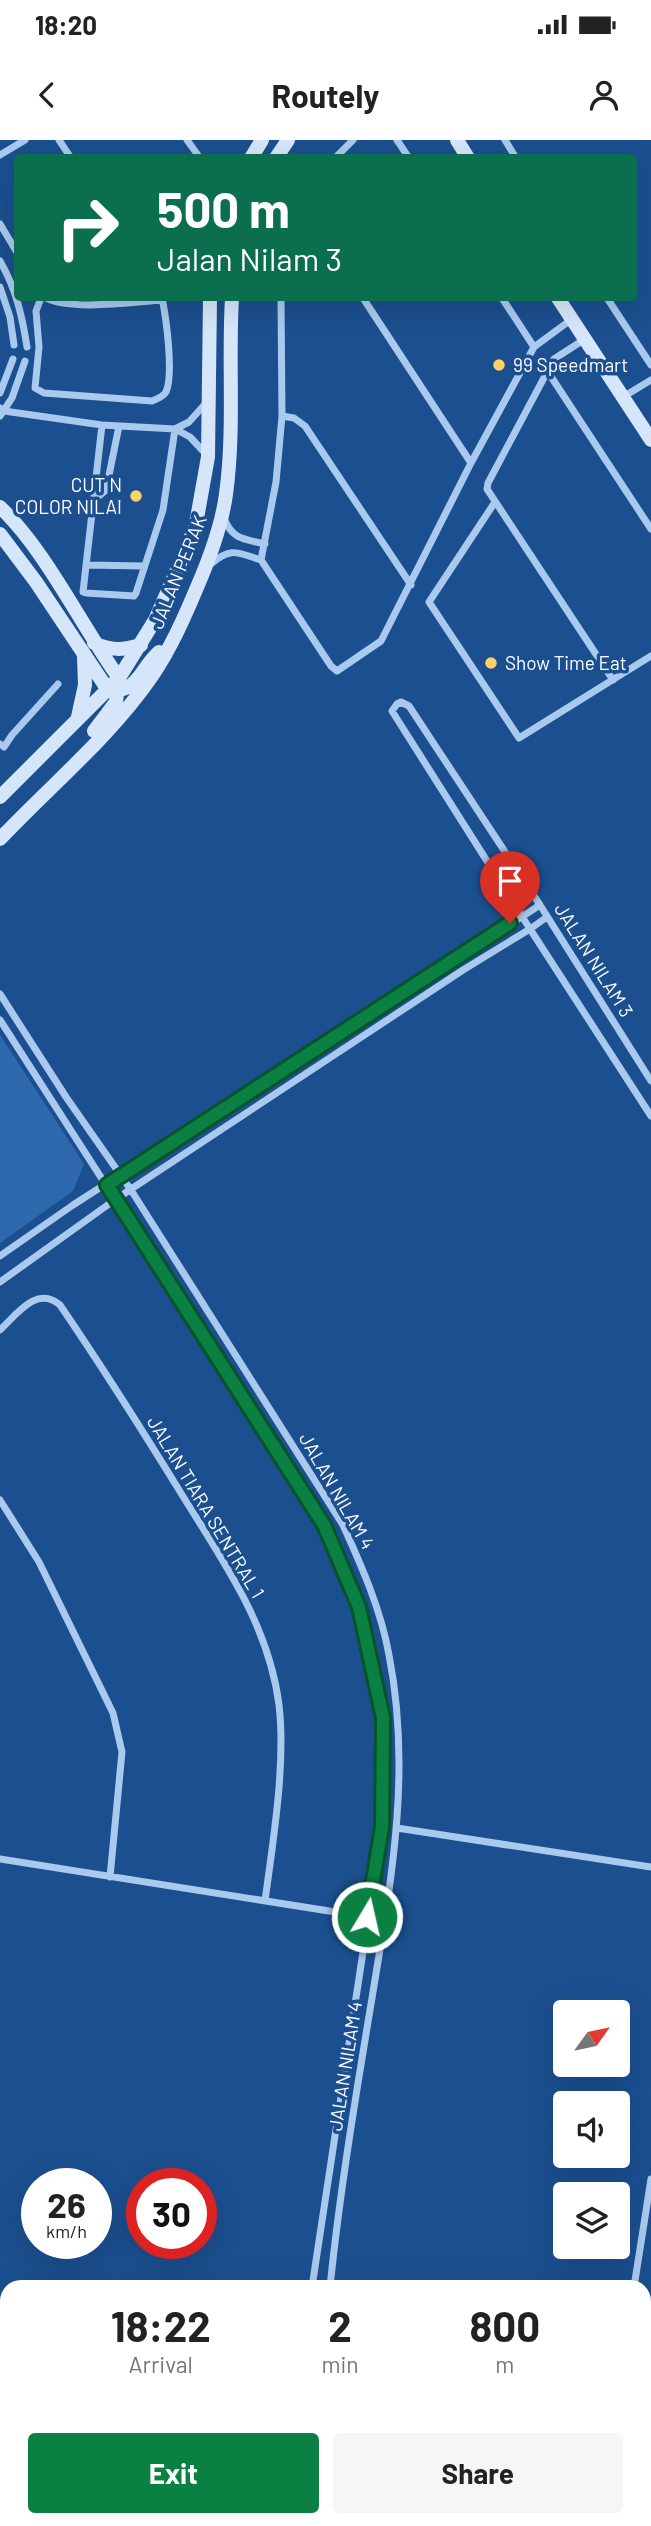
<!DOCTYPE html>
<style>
body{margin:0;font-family:Barlow,sans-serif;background:#f6f6f6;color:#222;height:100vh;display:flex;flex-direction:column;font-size:26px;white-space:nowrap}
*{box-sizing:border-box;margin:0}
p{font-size:23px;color:#767676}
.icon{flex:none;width:38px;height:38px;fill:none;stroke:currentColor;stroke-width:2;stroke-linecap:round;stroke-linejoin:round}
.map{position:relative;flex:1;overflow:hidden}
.details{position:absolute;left:0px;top:2140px;width:651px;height:247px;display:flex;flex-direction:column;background:#fff;border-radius:21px 21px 0 0;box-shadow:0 7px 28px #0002}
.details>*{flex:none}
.top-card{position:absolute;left:14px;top:14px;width:623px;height:147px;border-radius:7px;box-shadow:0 7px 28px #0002;background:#0b6e4f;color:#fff;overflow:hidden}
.needle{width:46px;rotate:57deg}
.controls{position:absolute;left:553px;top:1860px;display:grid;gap:14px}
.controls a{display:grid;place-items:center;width:77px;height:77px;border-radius:7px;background:#fff;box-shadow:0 7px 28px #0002;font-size:35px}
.speed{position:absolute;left:21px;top:2028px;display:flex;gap:14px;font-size:35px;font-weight:700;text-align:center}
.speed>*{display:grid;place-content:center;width:91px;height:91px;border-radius:50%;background:#fff;box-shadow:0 7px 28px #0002;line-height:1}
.speed small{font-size:18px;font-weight:400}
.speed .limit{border:10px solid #d22;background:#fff;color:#111}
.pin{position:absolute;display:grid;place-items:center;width:60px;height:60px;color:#fff;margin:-72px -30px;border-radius:50% 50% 50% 0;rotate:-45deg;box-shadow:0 0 7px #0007}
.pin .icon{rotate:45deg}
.me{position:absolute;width:77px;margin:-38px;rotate:9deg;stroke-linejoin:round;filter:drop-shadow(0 0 5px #0008)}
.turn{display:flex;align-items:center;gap:24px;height:147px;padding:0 28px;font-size:32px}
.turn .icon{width:91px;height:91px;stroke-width:2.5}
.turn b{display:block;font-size:49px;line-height:60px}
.eta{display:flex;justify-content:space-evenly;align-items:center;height:119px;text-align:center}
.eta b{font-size:42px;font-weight:700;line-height:49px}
.action{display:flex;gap:14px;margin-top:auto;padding:14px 28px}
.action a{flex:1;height:80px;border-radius:7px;background:#0b8043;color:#fff;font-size:28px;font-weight:700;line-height:80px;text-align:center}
.action a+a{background:#f6f6f6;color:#222}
.status{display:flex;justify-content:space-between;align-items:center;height:49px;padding:0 35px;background:#fff;direction:ltr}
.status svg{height:19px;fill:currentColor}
header{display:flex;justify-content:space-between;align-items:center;height:91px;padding:0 28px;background:#fff;font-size:32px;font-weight:700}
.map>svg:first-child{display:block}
.green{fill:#2e69ad}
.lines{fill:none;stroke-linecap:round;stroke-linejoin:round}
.street{stroke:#a9c9ee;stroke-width:7}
.secondary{stroke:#d6e6fa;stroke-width:14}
.route-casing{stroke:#07532c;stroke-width:18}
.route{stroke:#0b8043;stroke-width:12}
.poi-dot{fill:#ffd166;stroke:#1b4f8f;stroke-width:2.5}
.labels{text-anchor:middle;stroke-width:7;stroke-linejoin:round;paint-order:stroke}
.poi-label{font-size:19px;fill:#fff;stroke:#1b4f8f;text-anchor:start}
.street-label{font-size:19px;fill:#fff;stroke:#1b4f8f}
</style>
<div class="status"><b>18:20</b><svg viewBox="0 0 49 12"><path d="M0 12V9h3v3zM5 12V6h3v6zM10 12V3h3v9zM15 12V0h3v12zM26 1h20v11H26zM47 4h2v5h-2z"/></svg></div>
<header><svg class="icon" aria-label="back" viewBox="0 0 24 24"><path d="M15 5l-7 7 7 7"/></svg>Routely<svg class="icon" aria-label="person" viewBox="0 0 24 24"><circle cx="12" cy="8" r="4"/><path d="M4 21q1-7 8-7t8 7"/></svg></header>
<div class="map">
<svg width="651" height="2386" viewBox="0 0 651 2386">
<rect width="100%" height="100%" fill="#1b4f8f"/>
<path class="green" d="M 0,895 L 84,1024 L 73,1051 L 0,1103 Z"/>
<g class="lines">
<path class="street" d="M 59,0 L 71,18
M 187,0 L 200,18
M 397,0 L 409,18
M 505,0 L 516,18
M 0,15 L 25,0
M 335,18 L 353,0
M 0,84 L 18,114
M 0,121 C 16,149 22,175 27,207
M 0,147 L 10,177 L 14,205
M 41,158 L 36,171 L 39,207 L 35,248 L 44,253 L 152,261 C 157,259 163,257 166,252 C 174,234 166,177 162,158
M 46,158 C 71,171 133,162 163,160
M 281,158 L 282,276 L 276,342 L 261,420 L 331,526 L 337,531 L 381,501 L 471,323 L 534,207 L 572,179
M 363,158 L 471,323
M 502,158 L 534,207
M 607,158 L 651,225
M 585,199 L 554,219 L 488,343 L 487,349 L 613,540
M 548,232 L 651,389
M 0,253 L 13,219
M 623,257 L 651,240
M 0,268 L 4,271 L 102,285 L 175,289 L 190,297 L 205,313
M 0,276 L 12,258 L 25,221
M 282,276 L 294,278 L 305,286 L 411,445
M 102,285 L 83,452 L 86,453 L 134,456 L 136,453 L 163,370 L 175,289
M 175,289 L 189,282 L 206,263
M 94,360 L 106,350 L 119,286
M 495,362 L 429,462 L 519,598 L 651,516
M 224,378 C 232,400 245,399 265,404
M 211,424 C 231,406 238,413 261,420
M 87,425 L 144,426
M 0,604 L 4,607 L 12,595 L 58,544
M 540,765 L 409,566 L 401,562 L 397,564 L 392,571 L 530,789 L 547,777
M 0,854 L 66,957 L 131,1050 L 343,1385 C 362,1427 381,1470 389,1515 C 412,1632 391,1742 372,1858 C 356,1954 340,2050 330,2147
M 0,880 L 324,1385 L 359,1467 L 383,1578 L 382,1687 L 312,2147
M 0,1116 L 73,1065 L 540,765 L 651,941
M 0,1142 L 116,1059 L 463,830 L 530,789 L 651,976
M 0,1190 C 17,1174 37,1145 60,1165 C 103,1228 144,1293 184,1358 C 225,1424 269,1486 279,1565 C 286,1624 273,1701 265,1761
M 0,1360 L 39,1422 L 113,1573 L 122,1612 L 110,1737
M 397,1688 L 651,1727
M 0,1719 L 367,1777
M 634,2147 L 651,2039
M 259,2386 L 261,2380
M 279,2386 L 282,2380"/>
<path class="secondary" d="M 457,0 L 468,18
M 251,18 L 262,0
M 276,18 L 288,0
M 558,158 L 651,300
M 0,367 C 47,412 80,484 119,538
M 0,394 L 36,442 L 108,550
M 94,503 C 111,511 123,510 141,505
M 109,551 C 140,551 139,530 159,512
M 78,577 L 85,545 L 84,517
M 94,591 L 116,562 L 119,538
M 0,657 L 119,538 L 155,480 L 184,414 L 196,384 L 208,317 L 210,158
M 0,699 C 51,645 110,597 152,536 C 171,508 185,476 198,445 C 210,417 222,385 226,354 C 235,289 228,223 232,158"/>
</g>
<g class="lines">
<g class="route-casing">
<path id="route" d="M 367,1777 L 382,1687 L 383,1578 L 359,1467 L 324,1385 L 107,1045 L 510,783"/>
</g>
<use href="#route" class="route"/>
</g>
<g class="poi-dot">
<circle cx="499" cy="225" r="7"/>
<circle cx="136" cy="356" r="7"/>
<circle cx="491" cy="523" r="7"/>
</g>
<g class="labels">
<g class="poi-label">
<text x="513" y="232">99 Speedmart</text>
<text x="122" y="352" text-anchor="end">CUT N<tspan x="122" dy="22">COLOR NILAI</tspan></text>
<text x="505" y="530">Show Time Eat</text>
</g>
<g class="street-label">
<text transform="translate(178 432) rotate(-68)" y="7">JALAN PERAK</text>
<text transform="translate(594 820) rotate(58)" y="7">JALAN NILAM 3</text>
<text transform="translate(337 1351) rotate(60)" y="7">JALAN NILAM 4</text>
<text transform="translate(206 1367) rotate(59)" y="7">JALAN TIARA SENTRAL 1</text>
<text transform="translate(345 1926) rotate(-81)" y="7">JALAN NILAM 4</text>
</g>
</g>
</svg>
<div class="controls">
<a><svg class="needle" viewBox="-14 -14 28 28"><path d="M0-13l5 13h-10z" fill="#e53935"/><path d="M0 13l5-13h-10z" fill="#767676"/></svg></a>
<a><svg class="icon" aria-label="sound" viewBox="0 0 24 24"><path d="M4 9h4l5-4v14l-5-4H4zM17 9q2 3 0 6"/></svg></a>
<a><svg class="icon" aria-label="layers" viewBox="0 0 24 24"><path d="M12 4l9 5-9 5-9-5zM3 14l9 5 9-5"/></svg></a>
</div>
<div class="speed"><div>26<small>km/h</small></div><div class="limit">30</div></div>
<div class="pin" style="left:510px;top:783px;background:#d93025"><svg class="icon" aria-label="arrive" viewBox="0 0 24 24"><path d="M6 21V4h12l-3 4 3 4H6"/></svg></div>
<svg class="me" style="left:367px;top:1777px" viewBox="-20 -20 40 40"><circle r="17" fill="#0b8043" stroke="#fff" stroke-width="3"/><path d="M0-11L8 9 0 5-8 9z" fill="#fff"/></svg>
<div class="top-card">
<div class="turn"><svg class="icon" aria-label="right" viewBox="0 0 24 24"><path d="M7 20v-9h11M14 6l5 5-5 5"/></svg><div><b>500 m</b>Jalan Nilam 3</div></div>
</div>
<section class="details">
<div class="eta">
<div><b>18:22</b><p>Arrival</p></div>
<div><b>2</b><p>min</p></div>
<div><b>800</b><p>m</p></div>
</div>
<div class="action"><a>Exit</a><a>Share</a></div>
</section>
</div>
